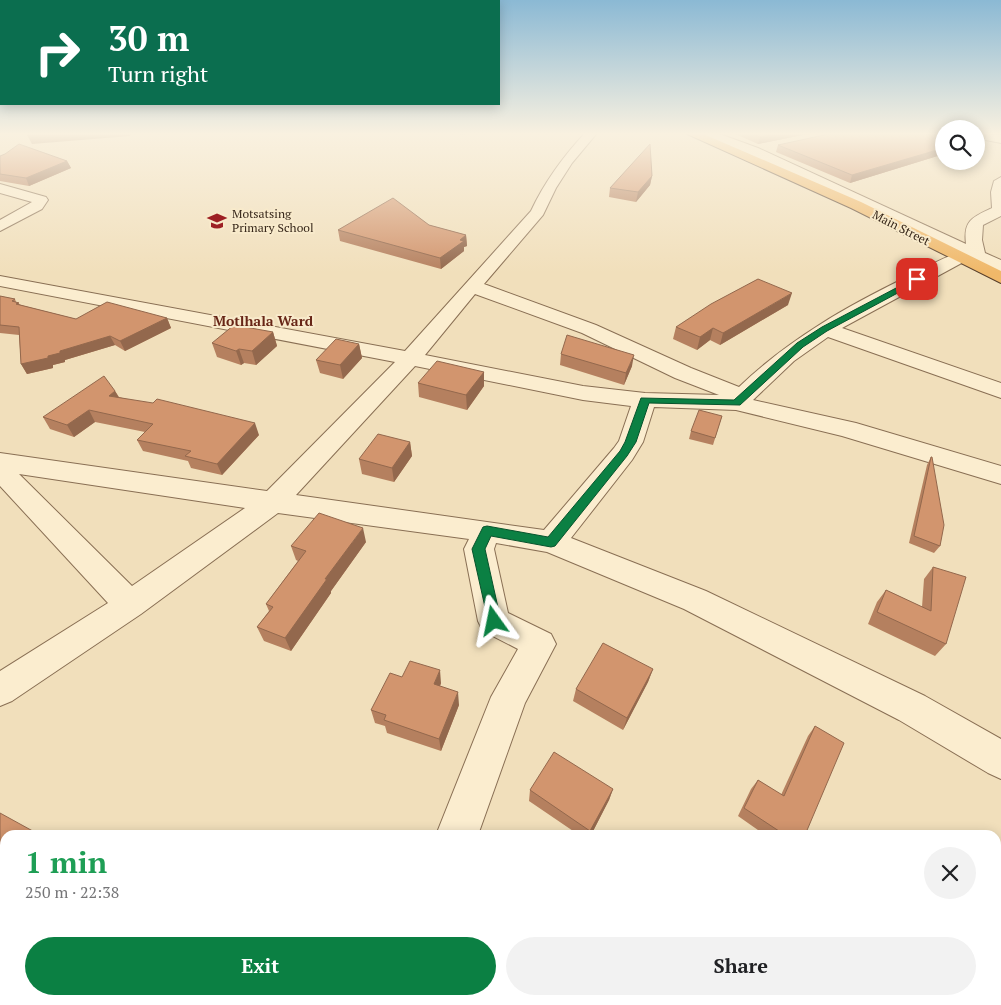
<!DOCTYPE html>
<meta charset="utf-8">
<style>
body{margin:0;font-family:"PT Serif",serif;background:#f2f2f2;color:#202124;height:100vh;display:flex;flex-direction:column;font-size:19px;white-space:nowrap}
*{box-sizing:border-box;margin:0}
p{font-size:16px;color:#757577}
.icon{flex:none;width:28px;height:28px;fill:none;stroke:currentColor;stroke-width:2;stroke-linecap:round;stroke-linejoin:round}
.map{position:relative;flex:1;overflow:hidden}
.details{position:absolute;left:0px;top:830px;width:1001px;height:175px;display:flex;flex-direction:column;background:#fff;border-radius:15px 15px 0 0;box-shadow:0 2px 12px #0003}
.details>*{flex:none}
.banner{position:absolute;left:0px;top:0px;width:500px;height:105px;box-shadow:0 2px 12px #0003;background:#0b6e4f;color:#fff;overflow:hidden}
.controls{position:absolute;left:935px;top:120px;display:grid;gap:10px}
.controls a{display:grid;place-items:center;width:50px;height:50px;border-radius:50%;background:#fff;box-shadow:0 2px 12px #0003;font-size:25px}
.pin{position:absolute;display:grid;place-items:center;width:42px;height:42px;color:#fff;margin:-21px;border-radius:10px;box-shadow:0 2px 8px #0006}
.me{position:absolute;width:55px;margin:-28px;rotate:348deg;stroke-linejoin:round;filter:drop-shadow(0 0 4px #0008)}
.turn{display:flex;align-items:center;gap:18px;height:105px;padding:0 25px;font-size:22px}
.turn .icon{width:65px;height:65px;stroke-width:2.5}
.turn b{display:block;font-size:35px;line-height:42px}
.round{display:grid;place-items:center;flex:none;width:52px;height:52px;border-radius:26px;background:#f2f2f2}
.summary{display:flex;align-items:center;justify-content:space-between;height:85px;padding:0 25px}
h1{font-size:30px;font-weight:700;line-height:38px;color:#1e9e55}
.button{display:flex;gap:10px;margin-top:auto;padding:10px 25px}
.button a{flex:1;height:58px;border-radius:30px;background:#0b8043;color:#fff;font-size:20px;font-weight:700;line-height:58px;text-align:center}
.button a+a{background:#f2f2f2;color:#202124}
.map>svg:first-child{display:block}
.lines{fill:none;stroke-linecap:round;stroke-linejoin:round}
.minor-casing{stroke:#896f54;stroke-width:2}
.trunk-casing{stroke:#563d29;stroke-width:2}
.minor{fill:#fbedcf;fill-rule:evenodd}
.trunk{fill:#f0b869;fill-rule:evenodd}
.wall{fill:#b5805f}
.shaded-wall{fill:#93684d}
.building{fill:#d2956e;stroke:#93684d}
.route{fill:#0b8043;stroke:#07532c}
.labels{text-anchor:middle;stroke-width:4;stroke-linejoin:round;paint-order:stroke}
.far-poi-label{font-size:12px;fill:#37271a;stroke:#f8eacb;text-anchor:start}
.far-street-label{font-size:12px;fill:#37271a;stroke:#f8eacb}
.far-neighbourhood-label{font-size:14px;font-weight:bold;fill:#672516;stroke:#f8eacb}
</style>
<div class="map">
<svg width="1001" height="1005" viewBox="0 0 1001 1005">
<rect width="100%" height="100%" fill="#f1dfbb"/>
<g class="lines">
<g class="minor-casing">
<path id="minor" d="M 585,133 L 597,133 L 572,163 L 556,188 L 543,215 L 484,284 L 596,325 L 691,368 L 739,387 C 789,339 847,306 909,276 C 925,268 942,258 958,253 L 748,154 L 703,136 L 701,133 L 717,133 L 758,148 L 966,244 C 963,220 973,217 992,208 L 991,192 L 994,181 L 1001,177 L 1001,216 L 983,225 L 982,240 L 985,253 L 1001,260 L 1001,272 L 991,269 L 984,272 L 978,271 L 969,259 L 842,328 L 1001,383 L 1001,398 L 828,337 L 794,361 L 753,400 L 856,423 L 1001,466 L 1001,484 L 842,436 L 736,410 L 654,407 L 643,442 L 632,460 L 571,538 L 706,591 L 925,696 L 1001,739 L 1001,779 L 988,773 L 899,720 L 684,609 L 547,552 L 496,543 L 494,549 L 508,613 L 551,634 L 556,644 L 525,703 L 478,835 L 436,835 L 491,697 L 518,649 L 483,631 L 478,621 L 464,549 L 469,539 L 278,513 L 141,614 L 12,701 L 0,706 L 0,671 L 108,603 L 0,486 L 0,453 L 267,491 L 395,362 L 0,286 L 0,276 L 405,351 L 531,211 C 545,181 563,157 585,133 ZM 475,294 L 582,333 L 675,378 L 719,395 L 645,393 L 583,386 L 425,355 ZM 415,366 L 583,400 L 631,406 L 619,441 L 614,448 L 544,530 L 296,495 ZM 19,474 L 245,508 L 132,586 Z
M 976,133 L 1001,135 L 1001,143 L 976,138 Z
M 0,184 L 46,197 L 48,200 L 42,209 L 0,231 L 0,220 L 32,202 L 0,193 Z
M 384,1000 L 432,1000 L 431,1005 L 383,1005 Z"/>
</g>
<g class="trunk-casing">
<path id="trunk" d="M 685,133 L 701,133 L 861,202 L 1001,271 L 1001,283 L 851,208 Z"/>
</g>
<use href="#minor" class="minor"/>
<use href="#trunk" class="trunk"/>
</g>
<path class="wall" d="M 455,133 L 469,133 L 464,135 Z
M 733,133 L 812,133 L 758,144 Z
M 944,133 L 944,154 L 850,183 L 776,152 L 778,145 Z
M 0,156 L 67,161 L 71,168 L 29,186 L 0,181 Z
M 652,176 L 650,185 L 636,202 L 609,197 L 610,188 Z
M 429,225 L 466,235 L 467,246 L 464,247 L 464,251 L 441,269 L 340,241 L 338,230 Z
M 0,296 L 15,299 L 16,302 L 21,305 L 76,319 L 167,318 L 171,328 L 125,351 L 115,345 L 65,360 L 65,362 L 53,365 L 53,368 L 27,374 L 21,364 L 19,335 L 0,333 Z
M 788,305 L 720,345 L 710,340 L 697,350 L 673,339 L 676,327 Z
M 273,332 L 277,346 L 256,365 L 244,363 L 241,365 L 217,357 L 212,343 Z
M 359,344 L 362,358 L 343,379 L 320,373 L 316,360 Z
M 561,354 L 632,366 L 624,385 L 560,365 Z
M 484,372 L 484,386 L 467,410 L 419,397 L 418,383 Z
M 115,391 L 119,397 L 259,435 L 222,475 L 191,468 L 188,461 L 143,451 L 137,440 L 145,432 L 95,422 L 74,437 L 50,429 L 43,417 Z
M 722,416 L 713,445 L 689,439 L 691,431 Z
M 410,442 L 412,456 L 394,482 L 362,474 L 359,459 Z
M 931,457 L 940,546 L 934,553 L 909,543 L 927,465 Z
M 366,542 L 331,591 L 331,593 L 291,651 L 264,641 L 257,627 L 269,611 L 266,604 L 298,561 L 296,560 L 291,546 Z
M 933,567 L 946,644 L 935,656 L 868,624 L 877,602 L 886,590 L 922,607 L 924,579 Z
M 653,669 L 648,682 L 623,730 L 573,701 L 576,689 Z
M 402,677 L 441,683 L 440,686 L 459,705 L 441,751 L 387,733 L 385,726 L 375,723 L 371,710 Z
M 815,726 L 805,835 L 765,835 L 738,816 L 751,789 L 758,780 L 781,795 L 808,736 Z
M 613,789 L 609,800 L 591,835 L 579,835 L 529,801 L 530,790 Z
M 930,1000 L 996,1000 L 1001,1005 L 937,1005 Z"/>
<path class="shaded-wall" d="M 58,133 L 131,133 L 130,136 L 32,144 L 27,135 Z
M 782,133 L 812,133 L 758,144 L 760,137 Z
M 987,135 L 983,142 L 976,144 L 976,138 Z
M 944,148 L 944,154 L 850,183 L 852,175 Z
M 67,161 L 71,168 L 29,186 L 26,178 Z
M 652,176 L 650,185 L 636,202 L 638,192 Z
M 466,235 L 467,246 L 464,247 L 464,251 L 441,269 L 440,258 L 460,240 Z
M 792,293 L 788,305 L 720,345 L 723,333 Z
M 167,318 L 171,328 L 125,351 L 120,341 Z
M 713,328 L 710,340 L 697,350 L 700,337 Z
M 273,332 L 277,346 L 256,365 L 252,351 Z
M 110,336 L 115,345 L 65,360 L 65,362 L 53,365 L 53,368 L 27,374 L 21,364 L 60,351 Z
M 359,344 L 362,358 L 343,379 L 340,365 Z
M 239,349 L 244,363 L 241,365 L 236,351 Z
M 634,355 L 632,366 L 624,385 L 626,373 Z
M 484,372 L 484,386 L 467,410 L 466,395 Z
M 115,391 L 122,403 L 109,396 Z
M 89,410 L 95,422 L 74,437 L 67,425 Z
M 255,423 L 259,435 L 222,475 L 217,464 Z
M 410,442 L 412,456 L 394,482 L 392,468 Z
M 363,528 L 366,542 L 331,591 L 331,593 L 291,651 L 285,638 L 325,579 Z
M 653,669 L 648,682 L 623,730 L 627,718 Z
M 440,670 L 441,683 L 436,697 L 434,684 Z
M 458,692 L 459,705 L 441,751 L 439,739 Z
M 613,789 L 609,800 L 591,835 L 589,835 L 590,831 Z
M 5,874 L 5,896 L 0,894 L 0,879 Z
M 179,1000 L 199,1000 L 196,1005 L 184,1005 L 177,1002 Z
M 286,1000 L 300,1000 L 297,1005 L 283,1005 Z"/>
<path class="building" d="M 31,133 L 58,133 L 27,135 Z
M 750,133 L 782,133 L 760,137 Z
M 833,133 L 944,133 L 944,148 L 852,175 L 778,145 Z
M 976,133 L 979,133 L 987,135 L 976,138 Z
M 19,144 L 67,161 L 26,178 L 0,174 L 0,156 L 5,154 Z
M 650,144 L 652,176 L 638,192 L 610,188 Z
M 393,198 L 429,225 L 466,235 L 460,240 L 464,241 L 440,258 L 338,230 Z
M 758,279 L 792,293 L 723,333 L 713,328 L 700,337 L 676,327 L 711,304 Z
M 0,296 L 15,299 L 12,301 L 19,303 L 16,304 L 76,319 L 107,302 L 167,318 L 120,341 L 110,336 L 60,351 L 60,353 L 48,356 L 48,358 L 21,364 L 19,327 L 0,325 Z
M 234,325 L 273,332 L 252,351 L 239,349 L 236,351 L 212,343 Z
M 567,335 L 634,355 L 626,373 L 561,354 Z
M 336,339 L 359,344 L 340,365 L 316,360 Z
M 437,361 L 484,372 L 466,395 L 418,383 Z
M 104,376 L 115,391 L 109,396 L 153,403 L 157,399 L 255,423 L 217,464 L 185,456 L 191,451 L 137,440 L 153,424 L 89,410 L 67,425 L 43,417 Z
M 699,410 L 722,416 L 715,438 L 691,431 Z
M 378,434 L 410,442 L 392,468 L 359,459 Z
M 931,457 L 932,457 L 944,525 L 940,546 L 914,536 Z
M 319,513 L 363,528 L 325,579 L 327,579 L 285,638 L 257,627 L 273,607 L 266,604 L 306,551 L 291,546 Z
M 933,567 L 966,577 L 946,644 L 877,612 L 886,590 L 931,611 Z
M 603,643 L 653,669 L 627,718 L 576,689 Z
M 410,661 L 440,670 L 434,684 L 458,692 L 439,739 L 384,720 L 386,715 L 371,710 L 390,673 L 402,677 Z
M 815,726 L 844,743 L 805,835 L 785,835 L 744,808 L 758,780 L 784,796 Z
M 554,752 L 613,789 L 590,831 L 530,790 Z
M 0,813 L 40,835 L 5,835 L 5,874 L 0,879 Z
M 996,944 L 1001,947 L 1001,1005 L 962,1005 L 955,1000 L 996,1000 Z
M 268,1000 L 286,1000 L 283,1005 L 277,1005 Z
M 524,1000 L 559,1000 L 570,1005 L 522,1005 Z"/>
<linearGradient id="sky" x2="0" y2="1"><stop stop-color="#8bb9d4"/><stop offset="0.49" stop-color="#f9f1e0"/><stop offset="1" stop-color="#f9f1e0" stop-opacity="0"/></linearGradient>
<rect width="1001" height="273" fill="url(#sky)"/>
<path class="route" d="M 917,277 L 921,279 L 920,281 L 827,331 L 803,347 L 740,405 L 649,403 L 636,442 L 627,456 L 555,546 L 551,547 L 491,536 L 485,549 L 501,621 L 499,625 L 489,625 L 472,549 L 483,527 L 487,526 L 548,537 L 620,451 L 625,442 L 641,398 L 734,400 L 797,343 L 822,327 Z"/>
<defs>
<g id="school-bare" transform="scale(1.5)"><path d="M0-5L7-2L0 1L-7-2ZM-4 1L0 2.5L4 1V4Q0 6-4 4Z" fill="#9d2024" stroke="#f8eacb" stroke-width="2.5" paint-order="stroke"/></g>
</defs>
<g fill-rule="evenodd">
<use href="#school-bare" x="217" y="221"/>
</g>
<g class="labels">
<g class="far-poi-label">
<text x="232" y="218">Motsatsing<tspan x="232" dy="14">Primary School</tspan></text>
</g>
<g class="far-street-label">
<text transform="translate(901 228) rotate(27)" y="4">Main Street</text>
</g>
<g class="far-neighbourhood-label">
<text x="263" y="326">Motlhala Ward</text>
</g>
</g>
</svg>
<div class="controls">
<a><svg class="icon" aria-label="search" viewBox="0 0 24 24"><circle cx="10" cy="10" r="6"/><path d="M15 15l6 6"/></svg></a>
</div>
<div class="pin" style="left:917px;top:279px;background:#d93025"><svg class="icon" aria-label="arrive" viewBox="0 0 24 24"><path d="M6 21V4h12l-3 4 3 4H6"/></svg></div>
<svg class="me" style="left:494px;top:621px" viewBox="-20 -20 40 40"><path d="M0-17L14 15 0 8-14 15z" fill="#0b8043" stroke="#fff" stroke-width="4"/></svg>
<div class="banner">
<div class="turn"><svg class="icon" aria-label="right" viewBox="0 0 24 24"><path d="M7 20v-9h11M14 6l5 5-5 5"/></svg><div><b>30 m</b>Turn right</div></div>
</div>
<section class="details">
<div class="summary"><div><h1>1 min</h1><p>250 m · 22:38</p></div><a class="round"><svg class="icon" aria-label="close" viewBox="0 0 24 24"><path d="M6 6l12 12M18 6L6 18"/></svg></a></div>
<div class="button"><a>Exit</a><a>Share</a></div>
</section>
</div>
